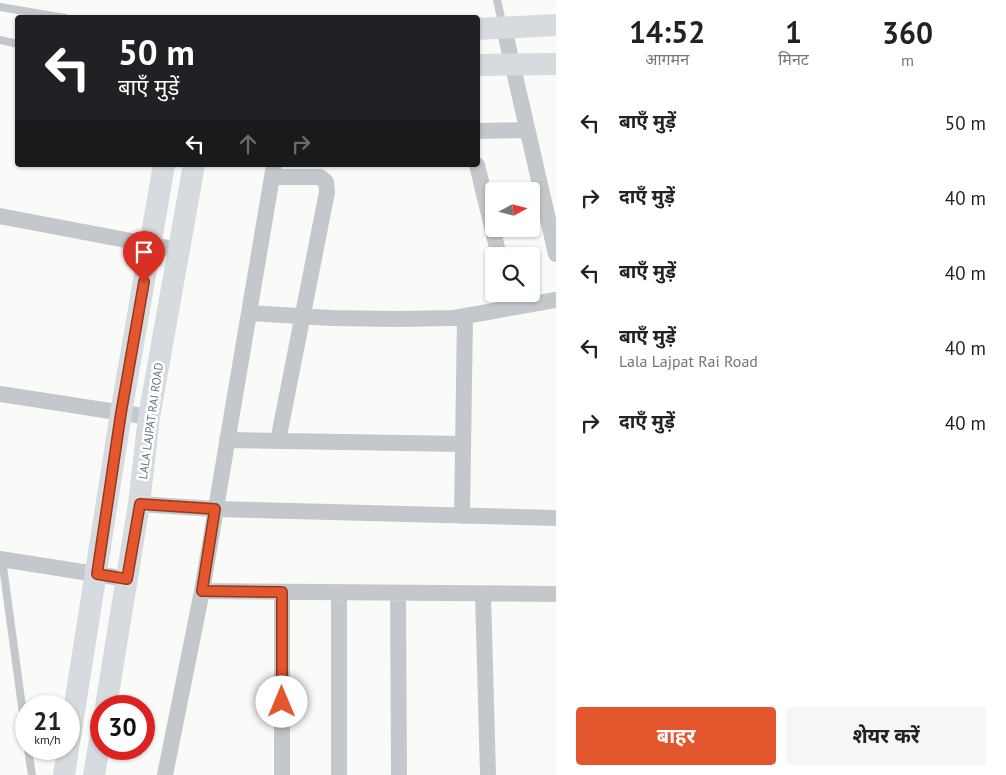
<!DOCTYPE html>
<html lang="hi">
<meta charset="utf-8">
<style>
body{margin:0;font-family:"PT Sans","Noto Sans Devanagari",sans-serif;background:#f6f6f6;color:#222;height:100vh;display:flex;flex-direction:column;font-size:19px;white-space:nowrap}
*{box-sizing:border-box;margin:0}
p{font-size:16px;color:#767676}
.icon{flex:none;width:28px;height:28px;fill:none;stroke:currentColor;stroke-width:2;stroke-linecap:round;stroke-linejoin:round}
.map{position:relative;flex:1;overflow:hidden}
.side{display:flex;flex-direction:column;background:#fff;width:450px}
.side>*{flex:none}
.hud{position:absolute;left:15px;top:15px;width:465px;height:152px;border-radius:5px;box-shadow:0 1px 4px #0004;background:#202124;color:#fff;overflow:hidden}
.needle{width:32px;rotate:83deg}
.fabs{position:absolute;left:485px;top:182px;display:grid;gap:10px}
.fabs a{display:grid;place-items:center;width:55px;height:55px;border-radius:5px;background:#fff;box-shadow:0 1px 4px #0004;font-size:25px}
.speed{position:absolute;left:15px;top:695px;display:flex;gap:10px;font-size:25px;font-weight:700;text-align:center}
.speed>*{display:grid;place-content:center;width:65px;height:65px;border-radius:50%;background:#fff;box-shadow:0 1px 4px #0004;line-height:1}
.speed small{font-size:12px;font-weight:400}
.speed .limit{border:8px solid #d22;background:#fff;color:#111}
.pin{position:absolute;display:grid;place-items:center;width:42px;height:42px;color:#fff;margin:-51px -21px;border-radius:50% 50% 50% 0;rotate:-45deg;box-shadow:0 0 5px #0007}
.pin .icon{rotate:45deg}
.me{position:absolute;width:55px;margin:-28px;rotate:0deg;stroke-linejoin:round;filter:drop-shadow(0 0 4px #0008)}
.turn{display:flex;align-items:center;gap:18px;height:105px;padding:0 20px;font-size:22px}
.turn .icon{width:65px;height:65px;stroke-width:2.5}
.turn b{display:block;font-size:35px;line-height:42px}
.lanes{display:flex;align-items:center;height:48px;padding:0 20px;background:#0003;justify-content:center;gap:25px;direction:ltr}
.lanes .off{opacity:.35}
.eta{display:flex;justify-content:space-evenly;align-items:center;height:85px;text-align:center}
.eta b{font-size:30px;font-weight:700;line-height:35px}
.button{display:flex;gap:10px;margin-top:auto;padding:10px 20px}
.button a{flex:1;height:58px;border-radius:5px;background:#e4572e;color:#fff;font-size:20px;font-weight:700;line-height:58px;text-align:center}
.button a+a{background:#f6f6f6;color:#222}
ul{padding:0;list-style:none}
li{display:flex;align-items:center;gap:15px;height:75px;padding:0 20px}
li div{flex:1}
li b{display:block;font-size:19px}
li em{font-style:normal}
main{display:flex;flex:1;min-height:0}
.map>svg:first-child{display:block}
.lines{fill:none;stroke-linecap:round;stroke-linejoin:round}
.lane{stroke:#c3c8cc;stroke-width:8}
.street{stroke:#c3c8cc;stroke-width:16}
.secondary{stroke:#d6dbdf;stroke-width:22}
.route-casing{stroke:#94391e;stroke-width:12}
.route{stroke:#e4572e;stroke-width:9}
.labels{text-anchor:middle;stroke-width:5;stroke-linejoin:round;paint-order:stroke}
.street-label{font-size:12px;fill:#657683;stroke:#fff}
</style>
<main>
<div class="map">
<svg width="556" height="775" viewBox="0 0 556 775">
<rect width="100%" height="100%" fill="#fafaf8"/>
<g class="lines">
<path class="lane" d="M 497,0 L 503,26
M 0,7 L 65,18
M 0,40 L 18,44
M 2,559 L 26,736
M 28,749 L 32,775"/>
<path class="street" d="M 504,28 L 556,254
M 478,131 L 527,130
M 477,165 L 499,256
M 272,177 L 320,177 L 326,182 L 327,192 L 278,441
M 0,216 L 179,250
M 249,313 L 331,318 L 397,319 L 454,318 L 556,300
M 0,394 L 149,417
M 227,440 L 463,444
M 139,504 L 215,509 L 556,518
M 462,516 L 465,316
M 0,559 L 127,579
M 202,591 L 556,594
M 398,593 L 399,775
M 483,594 L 488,775
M 165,775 L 202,591 L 274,165
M 282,775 L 282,592
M 339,775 L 339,592"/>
<path class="secondary" d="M 478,29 L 556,25
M 478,65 L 556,64
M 106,706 L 139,504 L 149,417 L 194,165
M 69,743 L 121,413 L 164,165
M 64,775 L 68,749
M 94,775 L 101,734"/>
</g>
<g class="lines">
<g class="route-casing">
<path id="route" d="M 144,282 L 121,413 L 97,574 L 127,579 L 140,504 L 215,509 L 202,591 L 282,592 L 282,702"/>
</g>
<use href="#route" class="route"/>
</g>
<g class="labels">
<g class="street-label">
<text transform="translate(151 421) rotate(-82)" y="4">LALA LAJPAT RAI ROAD</text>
</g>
</g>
</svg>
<div class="fabs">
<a><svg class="needle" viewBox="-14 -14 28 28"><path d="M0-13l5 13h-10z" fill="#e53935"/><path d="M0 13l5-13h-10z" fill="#767676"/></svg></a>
<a><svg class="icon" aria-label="search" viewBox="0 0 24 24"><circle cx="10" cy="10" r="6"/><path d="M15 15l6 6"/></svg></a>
</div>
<div class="speed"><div>21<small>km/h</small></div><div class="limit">30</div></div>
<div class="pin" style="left:144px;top:282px;background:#d93025"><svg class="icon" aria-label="arrive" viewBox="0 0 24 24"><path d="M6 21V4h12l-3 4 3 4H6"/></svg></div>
<svg class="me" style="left:282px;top:702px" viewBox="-20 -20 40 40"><circle r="19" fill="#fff"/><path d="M0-13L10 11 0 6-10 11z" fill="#e4572e"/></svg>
<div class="hud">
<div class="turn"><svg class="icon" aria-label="left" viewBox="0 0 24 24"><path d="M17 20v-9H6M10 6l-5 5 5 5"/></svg><div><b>50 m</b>बाएँ मुड़ें</div></div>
<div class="lanes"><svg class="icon" aria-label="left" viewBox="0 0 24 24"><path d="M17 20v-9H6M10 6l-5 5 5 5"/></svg><svg class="icon off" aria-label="ahead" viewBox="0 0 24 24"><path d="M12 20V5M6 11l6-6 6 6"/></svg><svg class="icon off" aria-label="right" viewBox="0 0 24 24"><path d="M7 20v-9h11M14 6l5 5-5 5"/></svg></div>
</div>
</div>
<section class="side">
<div class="eta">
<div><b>14:52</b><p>आगमन</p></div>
<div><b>1</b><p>मिनट</p></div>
<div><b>360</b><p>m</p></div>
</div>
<ul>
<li><svg class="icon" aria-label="left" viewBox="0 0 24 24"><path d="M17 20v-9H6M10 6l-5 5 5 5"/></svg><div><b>बाएँ मुड़ें</b></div><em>50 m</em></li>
<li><svg class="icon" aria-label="right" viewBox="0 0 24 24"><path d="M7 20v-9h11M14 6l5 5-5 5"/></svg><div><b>दाएँ मुड़ें</b></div><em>40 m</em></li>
<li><svg class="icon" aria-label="left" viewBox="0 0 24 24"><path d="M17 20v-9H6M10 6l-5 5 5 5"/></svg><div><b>बाएँ मुड़ें</b></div><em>40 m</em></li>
<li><svg class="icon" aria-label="left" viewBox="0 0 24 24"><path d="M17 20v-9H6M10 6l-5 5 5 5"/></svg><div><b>बाएँ मुड़ें</b><p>Lala Lajpat Rai Road</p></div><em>40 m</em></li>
<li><svg class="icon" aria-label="right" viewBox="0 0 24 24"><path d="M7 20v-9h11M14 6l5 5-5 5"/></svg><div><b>दाएँ मुड़ें</b></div><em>40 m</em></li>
</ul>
<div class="button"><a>बाहर</a><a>शेयर करें</a></div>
</section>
</main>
